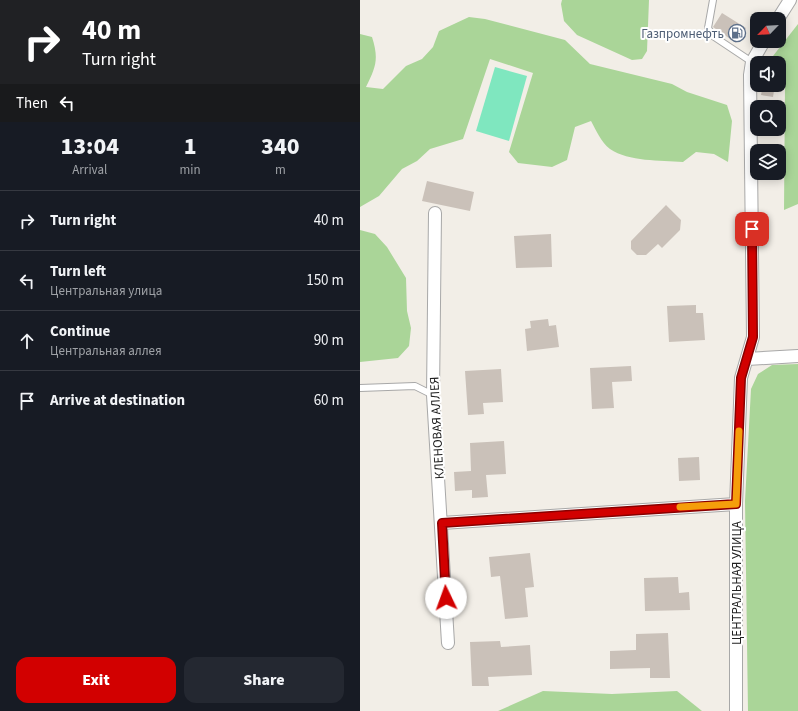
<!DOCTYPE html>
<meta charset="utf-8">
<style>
body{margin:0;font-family:"Source Sans 3",sans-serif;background:#242831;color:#f1f3f6;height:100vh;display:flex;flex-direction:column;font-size:15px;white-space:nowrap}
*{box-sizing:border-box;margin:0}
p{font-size:13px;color:#9ea1a6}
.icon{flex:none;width:22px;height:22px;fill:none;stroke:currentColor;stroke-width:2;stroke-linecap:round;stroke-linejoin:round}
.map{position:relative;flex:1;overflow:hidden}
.details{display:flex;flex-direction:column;background:#171b24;width:360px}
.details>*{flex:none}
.top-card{background:#202124;color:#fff;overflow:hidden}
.needle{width:26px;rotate:245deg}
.fabs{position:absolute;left:390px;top:12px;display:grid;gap:8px}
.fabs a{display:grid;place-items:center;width:36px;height:36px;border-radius:8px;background:#171b24;box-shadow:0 2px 10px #0003;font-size:20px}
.pin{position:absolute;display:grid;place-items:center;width:34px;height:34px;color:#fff;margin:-17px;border-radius:8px;box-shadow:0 2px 6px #0006}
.me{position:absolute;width:44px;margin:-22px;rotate:357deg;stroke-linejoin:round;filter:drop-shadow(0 0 3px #0008)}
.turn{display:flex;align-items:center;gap:14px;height:84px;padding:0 16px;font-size:18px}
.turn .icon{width:52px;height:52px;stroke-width:2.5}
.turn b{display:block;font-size:28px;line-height:34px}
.then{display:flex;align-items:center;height:38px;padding:0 16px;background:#0003;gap:8px;font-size:15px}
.eta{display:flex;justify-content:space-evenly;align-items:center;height:68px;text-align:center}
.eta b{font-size:24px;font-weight:800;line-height:28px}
.primary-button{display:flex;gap:8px;margin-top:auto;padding:8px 16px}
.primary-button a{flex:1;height:46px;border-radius:12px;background:#d20000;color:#fff;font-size:16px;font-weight:800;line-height:46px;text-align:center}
.primary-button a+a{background:#242831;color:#f1f3f6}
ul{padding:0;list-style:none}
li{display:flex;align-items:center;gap:12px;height:60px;padding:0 16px;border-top:1px solid #363941}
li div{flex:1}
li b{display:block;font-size:15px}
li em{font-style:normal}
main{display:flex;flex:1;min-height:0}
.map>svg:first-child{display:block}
.forest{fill:#aad598}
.pitch{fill:#7fe7bf}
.building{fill:#cac1b9}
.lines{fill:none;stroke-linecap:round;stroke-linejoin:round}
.service-casing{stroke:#a8a8a8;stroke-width:8}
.minor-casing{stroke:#a8a8a8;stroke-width:14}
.service{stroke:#fff;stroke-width:6}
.minor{stroke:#fff;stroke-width:12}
.route-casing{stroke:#800;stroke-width:10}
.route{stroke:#d20000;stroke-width:7}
.slow{stroke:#f59e0b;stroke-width:7}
.labels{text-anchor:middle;stroke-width:4;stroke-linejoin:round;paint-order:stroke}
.service-label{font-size:13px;fill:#4e5e75;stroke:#fff;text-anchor:end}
.street-label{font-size:13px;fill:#212121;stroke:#fff}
</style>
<main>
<section class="details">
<div class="top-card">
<div class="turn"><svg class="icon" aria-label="right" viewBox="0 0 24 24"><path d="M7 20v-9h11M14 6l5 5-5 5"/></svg><div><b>40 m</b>Turn right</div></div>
<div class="then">Then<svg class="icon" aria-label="left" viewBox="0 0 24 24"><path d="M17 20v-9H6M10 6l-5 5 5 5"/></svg></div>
</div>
<div class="eta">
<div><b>13:04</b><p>Arrival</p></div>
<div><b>1</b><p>min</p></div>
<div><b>340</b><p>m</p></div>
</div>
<ul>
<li><svg class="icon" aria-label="right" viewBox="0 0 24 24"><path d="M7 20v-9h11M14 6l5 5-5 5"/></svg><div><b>Turn right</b></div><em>40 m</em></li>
<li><svg class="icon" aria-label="left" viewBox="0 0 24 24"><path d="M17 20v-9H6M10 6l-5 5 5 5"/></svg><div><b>Turn left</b><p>Центральная улица</p></div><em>150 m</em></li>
<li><svg class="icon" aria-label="ahead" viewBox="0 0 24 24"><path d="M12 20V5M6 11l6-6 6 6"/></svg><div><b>Continue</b><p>Центральная аллея</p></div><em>90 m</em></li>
<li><svg class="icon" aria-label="arrive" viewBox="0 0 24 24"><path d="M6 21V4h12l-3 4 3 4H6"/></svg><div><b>Arrive at destination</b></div><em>60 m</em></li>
</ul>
<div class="primary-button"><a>Exit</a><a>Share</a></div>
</section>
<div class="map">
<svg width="438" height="711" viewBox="0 0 438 711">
<rect width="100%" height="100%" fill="#f2eee7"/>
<path class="forest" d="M 202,0 L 289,0 L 287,51 L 282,59 L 272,60 L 217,35 L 204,21 L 201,4 Z
M 109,17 L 125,19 L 205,40 L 230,64 L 312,84 L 327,92 L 367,105 L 372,121 L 368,162 L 354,154 L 336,152 L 323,162 C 300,160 269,162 250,149 C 241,142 236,130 231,121 L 215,127 L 207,160 L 192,167 L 158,163 L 149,152 L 173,73 L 130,59 L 103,139 L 70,149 L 57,161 L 42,169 L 19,196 L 0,207 L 0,34 L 12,37 C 19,59 16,67 6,87 L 23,89 L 46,66 L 62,59 L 73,47 L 79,31 Z
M 438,24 L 438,204 L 424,210 L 425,87 L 419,77 L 419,63 L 414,63 L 413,56 Z
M 0,230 L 15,234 L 27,247 L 46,278 L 47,311 L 51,328 L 49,346 L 38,358 L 0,362 Z
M 438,364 L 438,711 L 388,711 L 385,501 L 391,389 L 398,374 L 412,365 Z
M 183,691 L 252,694 L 317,691 L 342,711 L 138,711 Z"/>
<path class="pitch" d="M 135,67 L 167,76 L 149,141 L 116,131 Z"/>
<path class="building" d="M 362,13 L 386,28 L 376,43 L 353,27 Z
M 403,85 L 415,85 L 413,97 L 401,95 Z
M 67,181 L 114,192 L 110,211 L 62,201 Z
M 306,205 L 321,220 L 320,230 L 302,248 L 298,244 L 286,255 L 277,255 L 271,249 L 271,241 Z
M 191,234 L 192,267 L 156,268 L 154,236 Z
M 336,305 L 336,313 L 343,313 L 345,340 L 309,342 L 307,306 Z
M 188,319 L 189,326 L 196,325 L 199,347 L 167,351 L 165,329 L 171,328 L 170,321 Z
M 271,366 L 272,381 L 252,382 L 254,408 L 232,409 L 230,368 Z
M 141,369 L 143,402 L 123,403 L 124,414 L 108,415 L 105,371 Z
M 144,441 L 146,474 L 126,475 L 128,497 L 112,498 L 112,490 L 95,491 L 94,472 L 111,471 L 110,443 Z
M 339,457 L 340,480 L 319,481 L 318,458 Z
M 170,553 L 174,587 L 165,588 L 168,617 L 145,619 L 140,576 L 131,577 L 129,557 Z
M 318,577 L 319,593 L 329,592 L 330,610 L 285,611 L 284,578 Z
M 308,633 L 310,678 L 290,678 L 290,668 L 250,669 L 250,651 L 276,650 L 276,634 Z
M 140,641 L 141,647 L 170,645 L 172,675 L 128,677 L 129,686 L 112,686 L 110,642 Z"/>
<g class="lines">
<g class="service-casing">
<path id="service" d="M 353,0 L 348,28 L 353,36 L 392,62
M 0,388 L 55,386 L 73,395"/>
</g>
<g class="minor-casing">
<path id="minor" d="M 418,19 L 430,0
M 75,213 L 73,395 L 88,643
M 387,359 L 438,356
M 82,523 L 376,504
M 376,711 L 376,504 L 381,378 L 393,337 L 390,75 L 392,62 L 404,41"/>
</g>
<use href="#service" class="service"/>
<use href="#minor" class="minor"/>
</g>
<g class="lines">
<g class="route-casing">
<path id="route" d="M 86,598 L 82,523 L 376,504 L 381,378 L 393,337 L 392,229"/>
</g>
<use href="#route" class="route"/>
<path class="slow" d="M 320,507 L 376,504 L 379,431"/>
</g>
<defs>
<g id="fuel-ring" transform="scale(0.9)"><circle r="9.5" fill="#fff" stroke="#5c6f8a" stroke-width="1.5"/><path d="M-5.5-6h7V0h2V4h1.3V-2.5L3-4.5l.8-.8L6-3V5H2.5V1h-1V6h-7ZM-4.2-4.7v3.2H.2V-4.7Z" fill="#5c6f8a"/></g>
</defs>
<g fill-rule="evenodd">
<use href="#fuel-ring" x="377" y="33"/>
</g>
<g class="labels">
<g class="service-label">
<text x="364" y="38">Газпромнефть</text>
</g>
<g class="street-label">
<text transform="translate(76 428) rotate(-93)" y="5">КЛЕНОВАЯ АЛЛЕЯ</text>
<text transform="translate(376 583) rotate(-90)" y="5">ЦЕНТРАЛЬНАЯ УЛИЦА</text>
</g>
</g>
</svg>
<div class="fabs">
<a><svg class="needle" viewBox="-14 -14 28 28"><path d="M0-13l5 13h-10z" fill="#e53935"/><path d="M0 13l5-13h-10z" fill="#9ea1a6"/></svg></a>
<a><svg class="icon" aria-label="sound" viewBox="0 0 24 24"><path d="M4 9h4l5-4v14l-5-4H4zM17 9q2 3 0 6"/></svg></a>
<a><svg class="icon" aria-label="search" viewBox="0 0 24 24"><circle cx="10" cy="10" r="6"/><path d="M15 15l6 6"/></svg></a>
<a><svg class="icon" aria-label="layers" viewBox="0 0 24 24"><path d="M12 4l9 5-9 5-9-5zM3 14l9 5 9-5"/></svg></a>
</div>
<div class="pin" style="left:392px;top:229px;background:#d93025"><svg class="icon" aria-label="arrive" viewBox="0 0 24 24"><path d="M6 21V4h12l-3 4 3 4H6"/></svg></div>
<svg class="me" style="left:86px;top:598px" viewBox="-20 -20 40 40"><circle r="19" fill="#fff"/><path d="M0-13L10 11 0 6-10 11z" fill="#d20000"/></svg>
</div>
</main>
